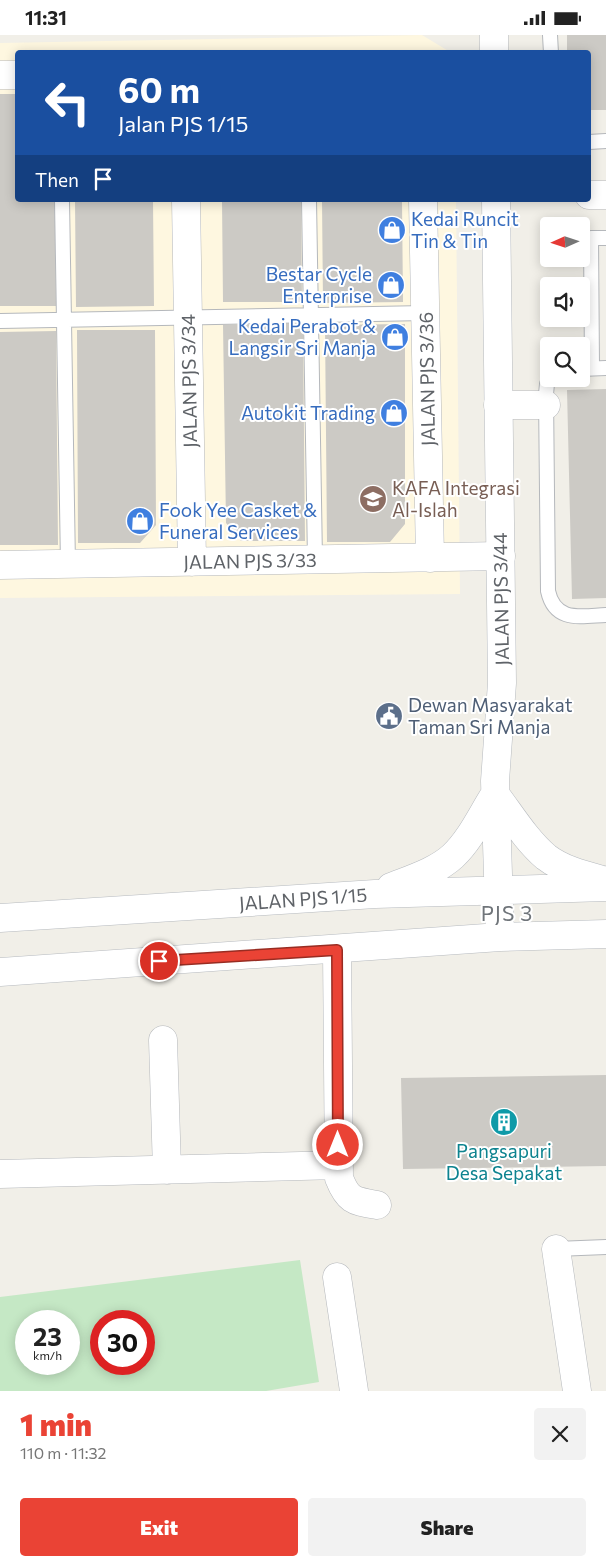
<!DOCTYPE html>
<meta charset="utf-8">
<style>
body{margin:0;font-family:Commissioner,sans-serif;background:#f2f2f2;color:#222;height:100vh;display:flex;flex-direction:column;font-size:19px;white-space:nowrap}
*{box-sizing:border-box;margin:0}
p{font-size:16px;color:#767676}
.icon{flex:none;width:28px;height:28px;fill:none;stroke:currentColor;stroke-width:2;stroke-linecap:round;stroke-linejoin:round}
.map{position:relative;height:1356px;overflow:hidden}
.drawer{display:flex;flex-direction:column;background:#fff;flex:1}
.drawer>*{flex:none}
.hud{position:absolute;left:15px;top:15px;width:576px;height:152px;border-radius:5px;box-shadow:0 2px 12px #0003;background:#1a4fa0;color:#fff;overflow:hidden}
.needle{width:32px;rotate:267deg}
.tools{position:absolute;left:540px;top:182px;display:grid;gap:10px}
.tools a{display:grid;place-items:center;width:50px;height:50px;border-radius:5px;background:#fff;box-shadow:0 2px 12px #0003;font-size:25px}
.speed{position:absolute;left:15px;top:1275px;display:flex;gap:10px;font-size:25px;font-weight:700;text-align:center}
.speed>*{display:grid;place-content:center;width:65px;height:65px;border-radius:50%;background:#fff;box-shadow:0 2px 12px #0003;line-height:1}
.speed small{font-size:12px;font-weight:400}
.speed .limit{border:8px solid #d22;background:#fff;color:#111}
.pin{position:absolute;display:grid;place-items:center;width:42px;height:42px;color:#fff;margin:-21px;border:2px solid #fff;border-radius:50%;box-shadow:0 1px 5px #0007}
.me{position:absolute;width:55px;margin:-28px;rotate:0deg;stroke-linejoin:round;filter:drop-shadow(0 0 4px #0008)}
.turn{display:flex;align-items:center;gap:18px;height:105px;padding:0 20px;font-size:22px}
.turn .icon{width:65px;height:65px;stroke-width:2.5}
.turn b{display:block;font-size:35px;line-height:42px}
.then{display:flex;align-items:center;height:48px;padding:0 20px;background:#0003;gap:10px;font-size:19px}
.round{display:grid;place-items:center;flex:none;width:52px;height:52px;border-radius:5px;background:#f2f2f2}
.overview{display:flex;align-items:center;justify-content:space-between;height:85px;padding:0 20px}
h1{font-size:30px;font-weight:800;line-height:38px;color:#ea4335}
.button{display:flex;gap:10px;margin-top:auto;padding:10px 20px}
.button a{flex:1;height:58px;border-radius:5px;background:#ea4335;color:#fff;font-size:20px;font-weight:800;line-height:58px;text-align:center}
.button a+a{background:#f2f2f2;color:#222}
.status{display:flex;justify-content:space-between;align-items:center;height:35px;padding:0 25px;background:#fff;direction:ltr}
.status svg{height:14px;fill:currentColor}
.map>svg:first-child{display:block}
.commercial{fill:#fef7e0}
.green{fill:#c5e8c5;fill-rule:evenodd}
.building{fill:#cccac5}
.lines{fill:none;stroke-linecap:round;stroke-linejoin:round}
.service-casing{stroke:#b5b8bc;stroke-width:16}
.minor-casing{stroke:#b5b8bc;stroke-width:29}
.secondary-casing{stroke:#b6babf;stroke-width:29}
.service{stroke:#fff;stroke-width:14}
.minor{stroke:#fff;stroke-width:28}
.secondary{stroke:#fff;stroke-width:28}
.route-casing{stroke:#982c22;stroke-width:12}
.route{stroke:#ea4335;stroke-width:9}
.labels{text-anchor:middle;stroke-width:4;stroke-linejoin:round;paint-order:stroke}
.shop-label{font-size:19px;fill:#366cbe;stroke:#fff;text-anchor:end}
.street-label{font-size:19px;fill:#5f6368;stroke:#fff}
.education-label{font-size:19px;fill:#785e54;stroke:#fff;text-anchor:start}
.service-label{font-size:19px;fill:#4e5e75;stroke:#fff;text-anchor:start}
.culture-label{font-size:19px;fill:#0d838f;stroke:#fff}
.quarter-label{font-size:21px;letter-spacing:1px;fill:#70757a;stroke:#fff}
</style>
<div class="status"><b>11:31</b><svg viewBox="0 0 49 12"><path d="M0 12V9h3v3zM5 12V6h3v6zM10 12V3h3v9zM15 12V0h3v12zM26 1h20v11H26zM47 4h2v5h-2z"/></svg></div>
<div class="map">
<svg width="606" height="1356" viewBox="0 0 606 1356">
<rect width="100%" height="100%" fill="#f1efe8"/>
<path class="commercial" d="M 422,0 L 450,17 L 18,18 L 18,165 L 456,165 L 460,559 L 0,563 L 0,8 Z"/>
<path class="green" d="M 300,1225 L 319,1347 L 266,1356 L 0,1356 L 0,1262 ZM 26,1286 L 69,1286 L 69,1329 L 26,1329 ZM 101,1286 L 144,1286 L 144,1329 L 101,1329 Z"/>
<path class="building" d="M 567,0 L 606,0 L 606,75 L 589,75 L 589,18 L 567,18 Z
M 0,59 L 18,59 L 18,165 L 55,165 L 56,271 L 0,271 Z
M 75,165 L 153,165 L 154,271 L 76,272 Z
M 222,165 L 301,165 L 302,267 L 223,267 Z
M 322,165 L 402,165 L 403,267 L 323,268 Z
M 303,288 L 305,506 L 241,506 L 226,488 L 223,290 Z
M 405,289 L 405,489 L 390,507 L 327,507 L 325,290 Z
M 77,295 L 155,295 L 156,490 L 140,508 L 78,508 Z
M 56,296 L 58,510 L 0,510 L 0,297 Z
M 606,354 L 606,563 L 572,564 L 567,355 Z
M 606,1040 L 606,1131 L 403,1134 L 401,1043 Z"/>
<g class="lines">
<g class="service-casing">
<path id="service" d="M 550,0 L 551,18
M 589,107 L 606,106
M 62,165 L 68,530
M 309,165 L 315,525
M 0,286 L 426,278
M 592,333 L 591,203 L 606,203
M 581,334 L 606,333
M 551,344 L 547,349 L 546,359 L 548,556 C 555,588 581,581 606,580
M 556,1214 L 606,1212"/>
</g>
<g class="minor-casing">
<path id="minor" d="M 0,40 L 18,40
M 589,160 L 606,160
M 186,165 L 192,527
M 423,165 L 430,523
M 498,370 L 546,370
M 0,530 L 501,521
M 337,915 L 339,1143 C 348,1166 354,1166 377,1170
M 163,1005 L 167,1135
M 0,1139 L 338,1130
M 556,1214 L 577,1356
M 337,1242 L 354,1356"/>
</g>
<g class="secondary-casing">
<path id="secondary" d="M 494,0 L 494,18
M 496,165 L 502,648 L 495,746 L 500,902
M 495,759 C 511,780 526,805 546,822 C 563,835 584,840 603,845
M 391,852 C 411,844 437,836 453,821 C 471,804 482,779 495,759
M 0,883 L 375,859 L 606,852
M 0,937 L 500,902 L 606,899"/>
</g>
<use href="#service" class="service"/>
<use href="#minor" class="minor"/>
<use href="#secondary" class="secondary"/>
</g>
<g class="lines">
<g class="route-casing">
<path id="route" d="M 159,926 L 337,915 L 338,1110"/>
</g>
<use href="#route" class="route"/>
</g>
<defs>
<g id="shop-disc" transform="scale(1.4375)"><circle r="9.5" fill="#3f7fe0" stroke="#fff"/><path d="M-5-2.5h2.3a2.7 3.5 0 0 1 5.4 0H5L5.5 6h-11ZM-1.5-2.5h3a1.5 2.3 0 0 0-3 0Z" fill="#fff"/></g>
<g id="school-disc" transform="scale(1.4375)"><circle r="9.5" fill="#8d6e63" stroke="#fff"/><path d="M0-5L7-2L0 1L-7-2ZM-4 1L0 2.5L4 1V4Q0 6-4 4Z" fill="#fff"/></g>
<g id="civic-disc" transform="scale(1.4375)"><circle r="9.5" fill="#5c6f8a" stroke="#fff"/><path d="M-.6-6.5H3V-4.5H.6V-3L4-1V1h2V6H-6V1h2V-1L-.6-3ZM-1.2 2.5V6h2.4V2.5Z" fill="#fff"/></g>
<g id="building-disc" transform="scale(1.4375)"><circle r="9.5" fill="#0f9aa8" stroke="#fff"/><path d="M-4-6H4V6H1V3H-1V6H-4ZM-2.5-4.3h1.7v1.8h-1.7ZM.8-4.3h1.7v1.8H.8ZM-2.5-1h1.7V.8h-1.7ZM.8-1h1.7V.8H.8Z" fill="#fff"/></g>
</defs>
<g fill-rule="evenodd">
<use href="#shop-disc" x="392" y="195"/>
<use href="#shop-disc" x="391" y="250"/>
<use href="#shop-disc" x="395" y="302"/>
<use href="#shop-disc" x="394" y="378"/>
<use href="#school-disc" x="373" y="464"/>
<use href="#shop-disc" x="140" y="486"/>
<use href="#civic-disc" x="389" y="681"/>
<use href="#building-disc" x="504" y="1087"/>
</g>
<g class="labels">
<g class="shop-label">
<text x="411" y="191" text-anchor="start">Kedai Runcit<tspan x="411" dy="22">Tin &amp; Tin</tspan></text>
<text x="372" y="246">Bestar Cycle<tspan x="372" dy="22">Enterprise</tspan></text>
<text x="376" y="298">Kedai Perabot &amp;<tspan x="376" dy="22">Langsir Sri Manja</tspan></text>
<text x="375" y="385">Autokit Trading</text>
<text x="159" y="482" text-anchor="start">Fook Yee Casket &amp;<tspan x="159" dy="22">Funeral Services</tspan></text>
</g>
<g class="street-label">
<text transform="translate(427 344) rotate(-91)" y="7">JALAN PJS 3/36</text>
<text transform="translate(189 346) rotate(-91)" y="7">JALAN PJS 3/34</text>
<text transform="translate(250 526) rotate(-1)" y="7">JALAN PJS 3/33</text>
<text transform="translate(501 564) rotate(-91)" y="7">JALAN PJS 3/44</text>
<text transform="translate(303 864) rotate(-4)" y="7">JALAN PJS 1/15</text>
</g>
<g class="education-label">
<text x="392" y="460">KAFA Integrasi<tspan x="392" dy="22">Al-Islah</tspan></text>
</g>
<g class="service-label">
<text x="408" y="677">Dewan Masyarakat<tspan x="408" dy="22">Taman Sri Manja</tspan></text>
</g>
<g class="culture-label">
<text x="504" y="1123">Pangsapuri<tspan x="504" dy="22">Desa Sepakat</tspan></text>
</g>
<g class="quarter-label">
<text x="507" y="886">PJS 3</text>
</g>
</g>
</svg>
<div class="tools">
<a><svg class="needle" viewBox="-14 -14 28 28"><path d="M0-13l5 13h-10z" fill="#e53935"/><path d="M0 13l5-13h-10z" fill="#767676"/></svg></a>
<a><svg class="icon" aria-label="sound" viewBox="0 0 24 24"><path d="M4 9h4l5-4v14l-5-4H4zM17 9q2 3 0 6"/></svg></a>
<a><svg class="icon" aria-label="search" viewBox="0 0 24 24"><circle cx="10" cy="10" r="6"/><path d="M15 15l6 6"/></svg></a>
</div>
<div class="speed"><div>23<small>km/h</small></div><div class="limit">30</div></div>
<div class="pin" style="left:159px;top:926px;background:#d93025"><svg class="icon" aria-label="arrive" viewBox="0 0 24 24"><path d="M6 21V4h12l-3 4 3 4H6"/></svg></div>
<svg class="me" style="left:338px;top:1110px" viewBox="-20 -20 40 40"><circle r="17" fill="#ea4335" stroke="#fff" stroke-width="3"/><path d="M0-11L8 9 0 5-8 9z" fill="#fff"/></svg>
<div class="hud">
<div class="turn"><svg class="icon" aria-label="left" viewBox="0 0 24 24"><path d="M17 20v-9H6M10 6l-5 5 5 5"/></svg><div><b>60 m</b>Jalan PJS 1/15</div></div>
<div class="then">Then<svg class="icon" aria-label="arrive" viewBox="0 0 24 24"><path d="M6 21V4h12l-3 4 3 4H6"/></svg></div>
</div>
</div>
<section class="drawer">
<div class="overview"><div><h1>1 min</h1><p>110 m · 11:32</p></div><a class="round"><svg class="icon" aria-label="close" viewBox="0 0 24 24"><path d="M6 6l12 12M18 6L6 18"/></svg></a></div>
<div class="button"><a>Exit</a><a>Share</a></div>
</section>
